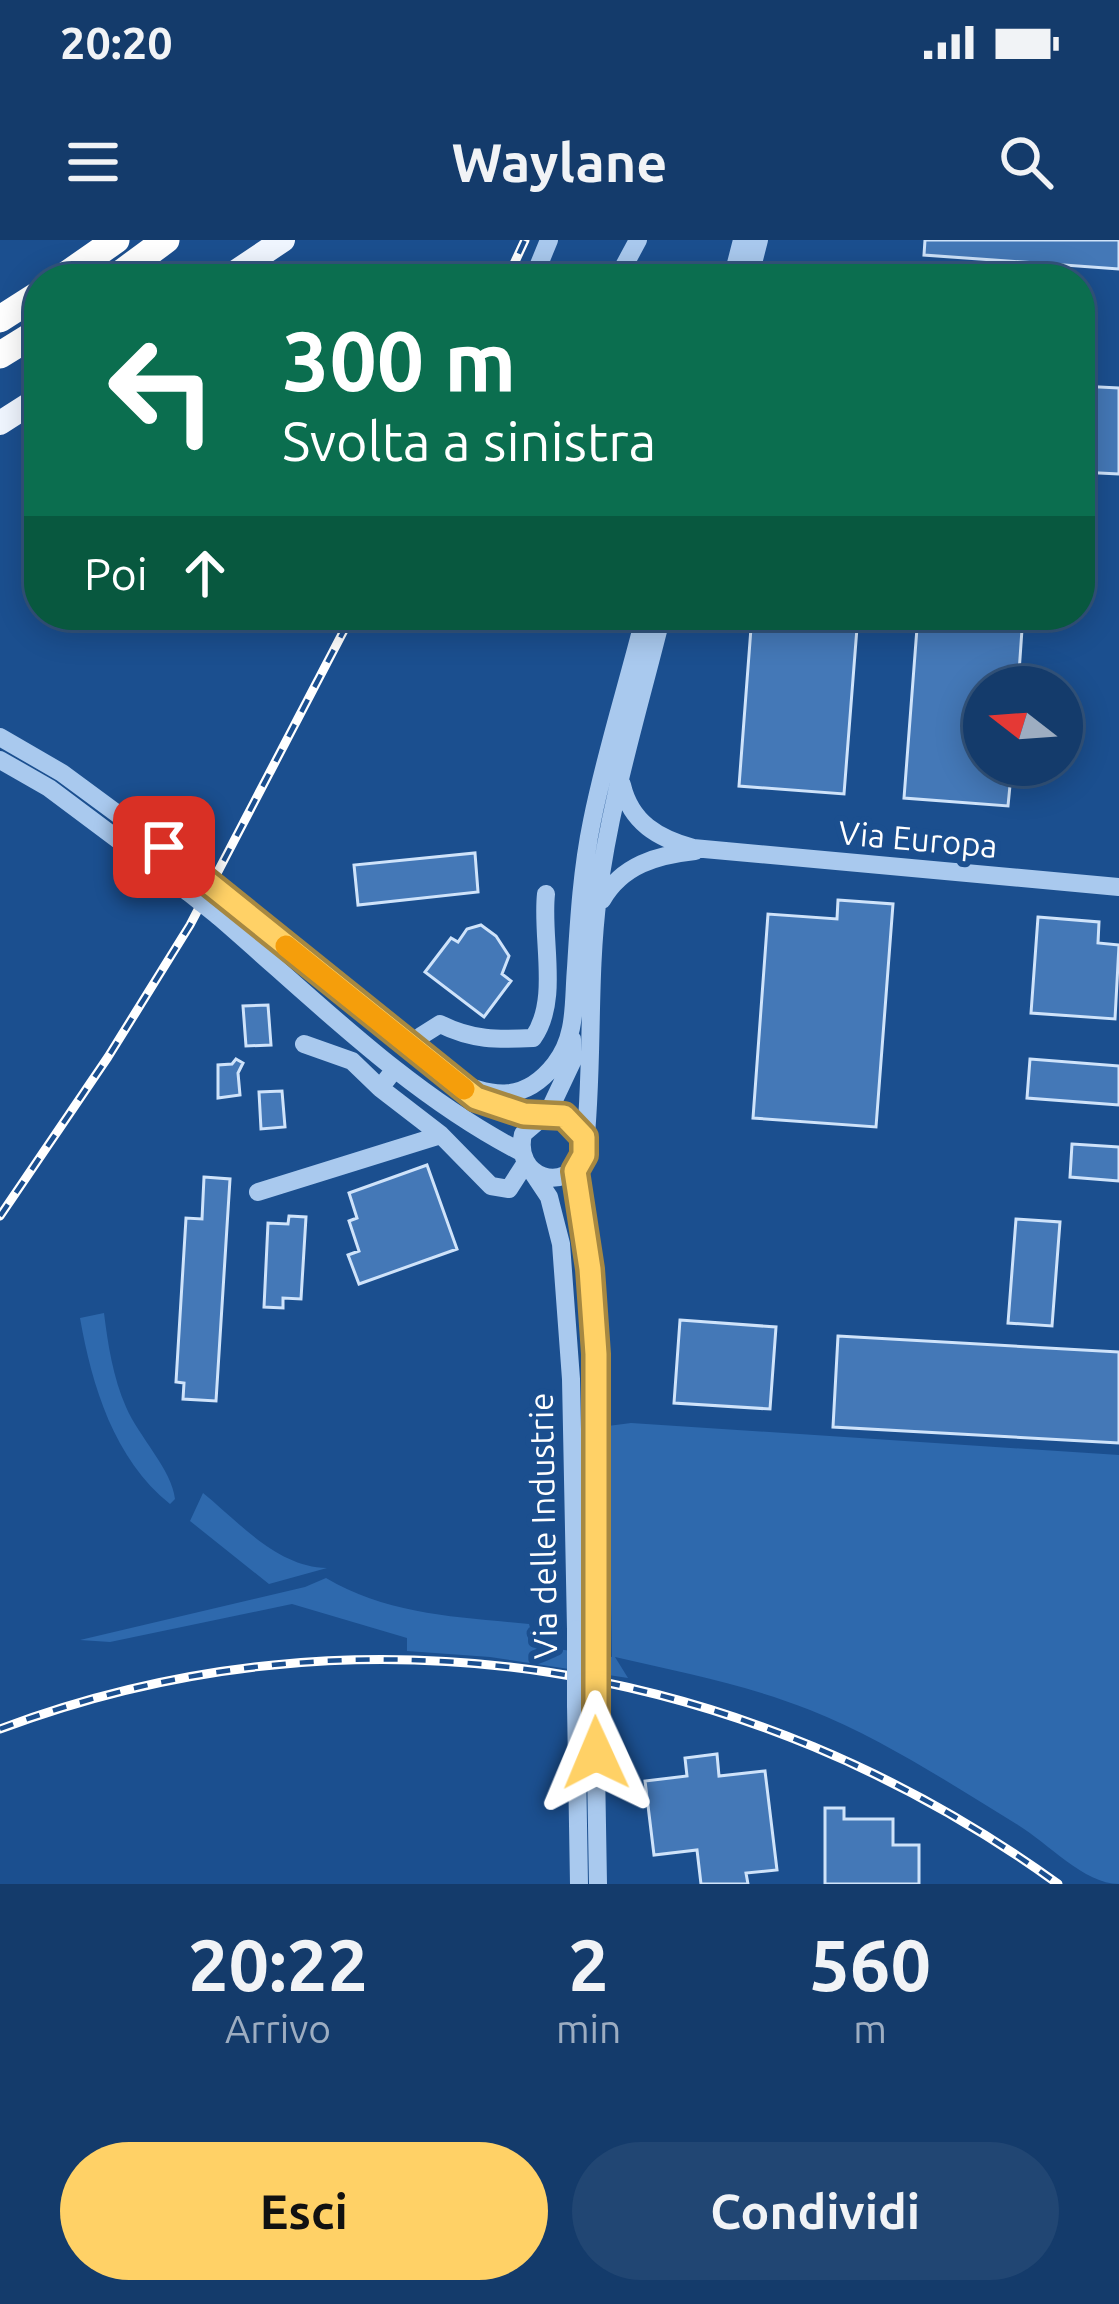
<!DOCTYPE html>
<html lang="it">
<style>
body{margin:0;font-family:Ubuntu,sans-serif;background:#214673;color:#f1f3f6;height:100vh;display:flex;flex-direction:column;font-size:45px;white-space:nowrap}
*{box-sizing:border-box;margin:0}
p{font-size:39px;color:#9dadc1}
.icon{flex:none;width:66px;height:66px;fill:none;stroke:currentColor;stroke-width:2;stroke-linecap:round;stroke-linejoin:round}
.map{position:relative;height:1644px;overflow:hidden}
.panel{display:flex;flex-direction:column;background:#143b6b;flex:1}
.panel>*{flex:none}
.banner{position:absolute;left:24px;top:24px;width:1071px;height:366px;border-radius:48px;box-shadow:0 6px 30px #0003,0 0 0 3px #33557e;background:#0b6e4f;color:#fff;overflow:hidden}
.needle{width:78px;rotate:287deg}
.controls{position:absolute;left:963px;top:426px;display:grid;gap:24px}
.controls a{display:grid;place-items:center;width:120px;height:120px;border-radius:50%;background:#143b6b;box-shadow:0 6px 30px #0003,0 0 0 3px #33557e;font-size:60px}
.pin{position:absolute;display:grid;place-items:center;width:102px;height:102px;color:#fff;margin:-51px;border-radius:24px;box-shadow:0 6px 18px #0006}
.me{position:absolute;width:132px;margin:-66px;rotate:359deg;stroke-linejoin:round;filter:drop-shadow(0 0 9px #0008)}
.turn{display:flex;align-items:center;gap:42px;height:252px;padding:0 60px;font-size:54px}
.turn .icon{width:156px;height:156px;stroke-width:2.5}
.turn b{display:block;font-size:84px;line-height:102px}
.then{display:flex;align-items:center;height:114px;padding:0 60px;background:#0003;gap:24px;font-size:45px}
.eta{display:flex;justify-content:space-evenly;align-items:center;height:204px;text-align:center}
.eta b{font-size:72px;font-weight:600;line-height:84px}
.cta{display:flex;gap:24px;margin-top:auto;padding:24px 60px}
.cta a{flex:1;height:138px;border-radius:72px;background:#ffd166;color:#111;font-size:48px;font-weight:600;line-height:138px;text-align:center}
.cta a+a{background:#214673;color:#f1f3f6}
.status{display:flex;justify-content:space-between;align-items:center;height:84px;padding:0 60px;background:#143b6b;direction:ltr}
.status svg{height:33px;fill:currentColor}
header{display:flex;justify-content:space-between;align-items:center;height:156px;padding:0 60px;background:#143b6b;font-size:54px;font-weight:600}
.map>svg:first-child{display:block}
.green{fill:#2e69ad}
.building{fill:#4478b7;stroke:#cfe3fa;stroke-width:3}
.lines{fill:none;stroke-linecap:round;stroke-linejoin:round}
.minor{stroke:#a9c9ee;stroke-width:18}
.major{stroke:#f0f6ff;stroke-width:24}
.highway{stroke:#fff;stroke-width:27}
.rail-casing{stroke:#fff;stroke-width:9}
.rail{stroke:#1b4f8f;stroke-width:4.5;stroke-dasharray:14;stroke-linecap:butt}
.minor-bridge{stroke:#a9c9ee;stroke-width:18}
.route-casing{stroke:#a68842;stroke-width:30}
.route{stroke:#ffd166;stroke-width:21}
.slow{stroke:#f59e0b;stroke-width:21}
.labels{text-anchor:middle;stroke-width:12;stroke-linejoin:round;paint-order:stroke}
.street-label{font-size:33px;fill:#fff;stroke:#1b4f8f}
</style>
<div class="status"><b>20:20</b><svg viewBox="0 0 49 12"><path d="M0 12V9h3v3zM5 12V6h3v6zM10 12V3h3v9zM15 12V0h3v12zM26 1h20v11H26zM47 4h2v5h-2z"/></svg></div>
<header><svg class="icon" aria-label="menu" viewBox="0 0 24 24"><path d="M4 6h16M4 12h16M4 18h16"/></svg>Waylane<svg class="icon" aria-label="search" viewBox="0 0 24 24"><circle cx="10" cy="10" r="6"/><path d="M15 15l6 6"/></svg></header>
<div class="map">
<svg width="1119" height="1644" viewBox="0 0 1119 1644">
<rect width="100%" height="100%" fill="#1b4f8f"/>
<path class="green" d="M 104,1073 C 108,1105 113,1137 126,1167 C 139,1197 172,1230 175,1259 L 170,1264 C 114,1219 92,1146 80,1078 Z
M 631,1183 L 1119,1215 L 1119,1644 C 1084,1644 1048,1603 1018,1585 C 951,1544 883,1499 810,1470 C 747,1445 681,1432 615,1417 L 628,1438 L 490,1417 L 407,1411 L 407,1398 L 292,1364 L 110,1402 L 80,1400 L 305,1347 L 326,1338 C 388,1375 459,1377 529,1384 L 532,1395 L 551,1408 L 612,1417 L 608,1186 Z
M 203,1253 C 240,1283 277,1327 327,1328 L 269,1344 L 190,1281 Z"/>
<path class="building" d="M 925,0 L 1119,0 L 1119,29 L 924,15 Z
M 1080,146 L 1119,148 L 1119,234 L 1080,232 Z
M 752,375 L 858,375 L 844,554 L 739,546 Z
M 918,375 L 1023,375 L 1018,447 L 984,447 L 984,525 L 1012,525 L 1008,566 L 904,558 Z
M 475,613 L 478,652 L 358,665 L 354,625 Z
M 838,660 L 893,664 L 876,887 L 753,878 L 768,674 L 837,679 Z
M 1038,677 L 1099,682 L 1098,703 L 1119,705 L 1115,779 L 1031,773 Z
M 481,685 L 496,696 L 509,716 L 502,734 L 511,741 L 484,777 L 425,732 L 451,698 L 458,702 L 467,689 Z
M 268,765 L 271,805 L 246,806 L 243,766 Z
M 236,819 L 243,823 L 238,833 L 240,855 L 218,858 L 218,825 L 232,824 Z
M 1030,819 L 1119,826 L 1119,865 L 1027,858 Z
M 282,851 L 285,887 L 261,889 L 259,852 Z
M 1072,904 L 1119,907 L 1119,941 L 1070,937 Z
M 427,925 L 457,1009 L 359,1044 L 348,1015 L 359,1011 L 349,981 L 357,978 L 349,953 Z
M 204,937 L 230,939 L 216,1161 L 183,1159 L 184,1143 L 176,1142 L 186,978 L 202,979 Z
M 289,976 L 306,977 L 301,1059 L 283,1058 L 283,1068 L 264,1067 L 268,983 L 288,984 Z
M 1016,979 L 1060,982 L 1052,1086 L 1008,1083 Z
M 680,1080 L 776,1087 L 770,1169 L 674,1163 Z
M 838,1096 L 1119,1112 L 1119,1203 L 833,1187 Z
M 717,1514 L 719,1536 L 765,1531 L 777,1630 L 746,1633 L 748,1644 L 701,1644 L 697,1610 L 654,1615 L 645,1541 L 687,1536 L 685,1518 Z
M 825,1568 L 844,1568 L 844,1579 L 893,1579 L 893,1605 L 919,1605 L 919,1644 L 825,1644 Z"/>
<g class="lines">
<path class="minor" d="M 533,39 L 549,0
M 617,39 L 638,0
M 732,39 L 742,0
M 749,39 L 759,0
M 0,497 L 62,533 L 199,634
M 0,520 L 49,548 L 188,652
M 622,545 C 631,583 658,598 693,608 L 1119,647
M 228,659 L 448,838 C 489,857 523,865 555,824 C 577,796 573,762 576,728 C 579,678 582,629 592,581 C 606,511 628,444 645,375
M 602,660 C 622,625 657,615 695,611
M 218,676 C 313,758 408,854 521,912
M 421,796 L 440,784 C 472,800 497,800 533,798 C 560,760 541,699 546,654
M 304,804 L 352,821 L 380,848
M 391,834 L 380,848 L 441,895
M 485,861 L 544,876
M 547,875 L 572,822 L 572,799
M 584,897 C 576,880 563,873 544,876 L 523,894 C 513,937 565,956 584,915 C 594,830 587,742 598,656 C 610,561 639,468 662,375
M 575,931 L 590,1029 L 596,1114 L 596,1393
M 533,933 L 549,957 L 561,1004 L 571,1139 L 576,1389
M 258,952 L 441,895 L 491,946 L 509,949 L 525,924
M 576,1465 L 579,1644
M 595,1469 L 598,1644"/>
<path class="major" d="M 225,39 L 283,0
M 0,183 L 39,158"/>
<path class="highway" d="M 60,39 L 116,0
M 113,39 L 166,0
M 0,79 L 39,54
M 0,115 L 39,91"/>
<g class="rail-casing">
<path id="rail" d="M 507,39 L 525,0
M 0,976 L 108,817 L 190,685 L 352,375
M 0,1489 C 360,1354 750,1421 1058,1644"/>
</g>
<use href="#rail" class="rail"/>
<path class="minor-bridge" d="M 199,634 L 228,659
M 188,652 L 218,676
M 576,1389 L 576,1465
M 595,1469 L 596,1393"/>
</g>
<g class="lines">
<g class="route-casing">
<path id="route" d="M 164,607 L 476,858 L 524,874 L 564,876 L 584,897 L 584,915 L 575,931 L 590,1029 L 596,1114 L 596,1513"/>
</g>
<use href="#route" class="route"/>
<path class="slow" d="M 286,706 L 464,849"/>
</g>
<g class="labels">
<g class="street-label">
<text transform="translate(918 599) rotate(5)" y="12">Via Europa</text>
<text transform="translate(543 1286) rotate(-91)" y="12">Via delle Industrie</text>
</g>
</g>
</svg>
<div class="controls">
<a><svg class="needle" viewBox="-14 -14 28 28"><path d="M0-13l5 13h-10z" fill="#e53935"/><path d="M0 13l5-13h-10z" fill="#9dadc1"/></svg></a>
</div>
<div class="pin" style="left:164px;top:607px;background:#d93025"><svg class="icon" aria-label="arrive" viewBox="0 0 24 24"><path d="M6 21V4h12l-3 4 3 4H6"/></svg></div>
<svg class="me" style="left:596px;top:1513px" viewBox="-20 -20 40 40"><path d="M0-17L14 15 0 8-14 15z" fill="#ffd166" stroke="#fff" stroke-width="4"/></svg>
<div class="banner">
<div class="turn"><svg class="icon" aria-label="left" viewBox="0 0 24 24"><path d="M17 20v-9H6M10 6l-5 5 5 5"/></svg><div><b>300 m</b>Svolta a sinistra</div></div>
<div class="then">Poi<svg class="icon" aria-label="ahead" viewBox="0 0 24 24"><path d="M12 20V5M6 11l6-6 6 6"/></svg></div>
</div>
</div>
<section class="panel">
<div class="eta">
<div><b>20:22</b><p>Arrivo</p></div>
<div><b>2</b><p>min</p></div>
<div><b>560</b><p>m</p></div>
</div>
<div class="cta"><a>Esci</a><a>Condividi</a></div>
</section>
